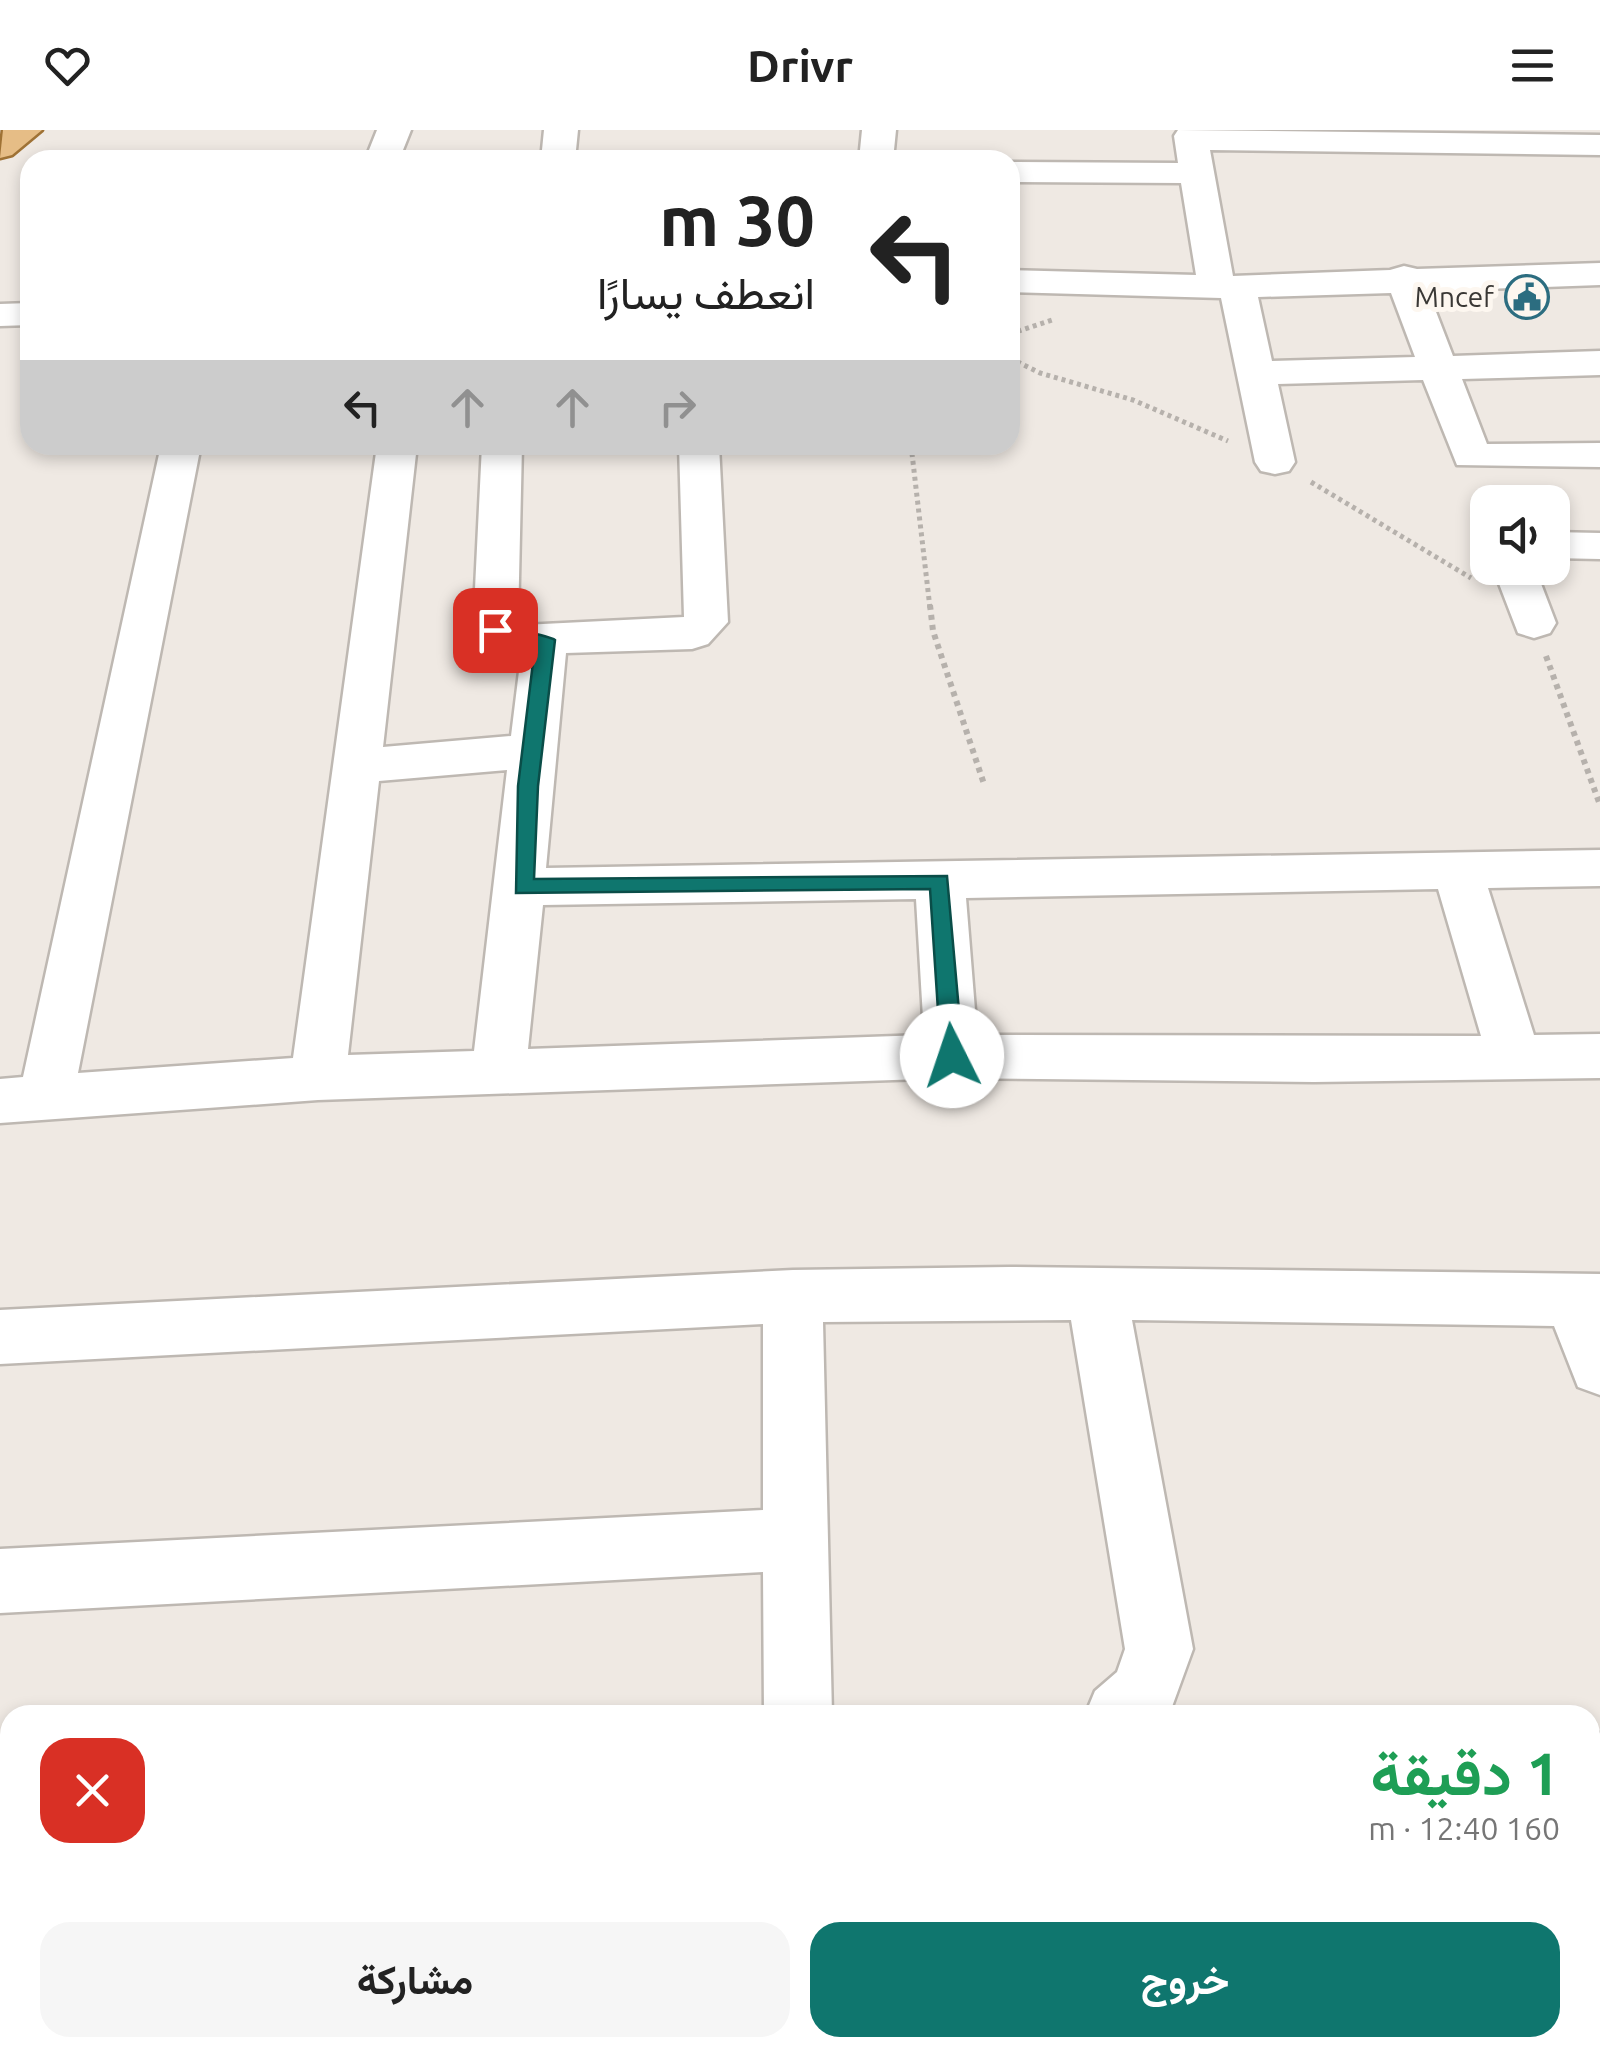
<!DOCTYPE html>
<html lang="ar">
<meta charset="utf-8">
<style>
body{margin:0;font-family:Ubuntu,Vazirmatn,sans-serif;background:#f6f6f6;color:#222;direction:rtl;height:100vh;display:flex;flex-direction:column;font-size:38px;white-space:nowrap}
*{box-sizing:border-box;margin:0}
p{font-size:32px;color:#767676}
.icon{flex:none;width:55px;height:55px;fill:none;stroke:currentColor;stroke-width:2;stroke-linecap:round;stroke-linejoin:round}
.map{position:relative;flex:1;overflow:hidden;direction:ltr}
.details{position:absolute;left:0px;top:1575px;width:1600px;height:352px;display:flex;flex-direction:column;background:#fff;border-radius:30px 30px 0 0;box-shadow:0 5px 15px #0003;direction:rtl}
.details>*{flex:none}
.guide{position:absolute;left:20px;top:20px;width:1000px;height:305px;border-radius:30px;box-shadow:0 5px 15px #0003;direction:rtl;background:#fff;color:#222;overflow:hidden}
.tools{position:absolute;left:1470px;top:355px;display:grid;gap:20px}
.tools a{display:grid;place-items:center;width:100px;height:100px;border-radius:20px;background:#fff;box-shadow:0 5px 15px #0003;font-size:50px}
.pin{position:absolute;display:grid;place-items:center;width:85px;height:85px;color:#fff;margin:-42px;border-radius:20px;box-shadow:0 5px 15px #0006}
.me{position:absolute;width:110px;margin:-55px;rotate:356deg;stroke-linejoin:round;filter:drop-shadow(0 0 8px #0008)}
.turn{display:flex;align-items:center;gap:35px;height:210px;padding:0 40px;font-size:45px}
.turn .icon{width:130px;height:130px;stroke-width:2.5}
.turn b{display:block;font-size:70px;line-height:85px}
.lanes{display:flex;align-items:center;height:95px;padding:0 40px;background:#0003;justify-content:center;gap:50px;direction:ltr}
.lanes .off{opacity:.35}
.round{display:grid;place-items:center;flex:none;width:105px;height:105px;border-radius:30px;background:#f6f6f6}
.overview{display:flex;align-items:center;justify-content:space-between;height:170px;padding:0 40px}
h1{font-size:60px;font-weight:700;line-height:75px;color:#1e9e55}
.cta{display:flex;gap:20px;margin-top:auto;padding:20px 40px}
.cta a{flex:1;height:115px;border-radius:30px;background:#0f766e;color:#fff;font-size:40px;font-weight:700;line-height:115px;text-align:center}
.cta a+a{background:#f6f6f6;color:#222}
header{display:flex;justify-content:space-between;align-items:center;height:130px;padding:0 40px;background:#fff;font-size:45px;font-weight:700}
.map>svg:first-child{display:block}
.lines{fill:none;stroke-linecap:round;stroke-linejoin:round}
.minor-casing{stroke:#beb8b2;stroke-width:5}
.major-casing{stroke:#9f7235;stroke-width:5}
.path-far1{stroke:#b6b1ac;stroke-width:5;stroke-dasharray:4 4;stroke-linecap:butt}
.path{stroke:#b6b1ac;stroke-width:6;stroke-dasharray:5 5;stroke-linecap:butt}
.minor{fill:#fff;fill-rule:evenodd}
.major{fill:#e6bd86;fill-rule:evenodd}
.route{fill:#0f766e;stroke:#0a4d48;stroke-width:2.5}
.labels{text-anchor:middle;stroke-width:10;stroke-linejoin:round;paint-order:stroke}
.far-poi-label{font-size:28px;fill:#3a3835;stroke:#fdf7f0;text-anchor:end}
</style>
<header><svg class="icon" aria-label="menu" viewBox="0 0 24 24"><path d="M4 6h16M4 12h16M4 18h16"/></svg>Drivr<svg class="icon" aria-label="heart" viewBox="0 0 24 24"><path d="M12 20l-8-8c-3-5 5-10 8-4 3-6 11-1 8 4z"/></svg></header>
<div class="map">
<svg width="1600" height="1927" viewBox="0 0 1600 1927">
<rect width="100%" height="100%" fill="#efe9e3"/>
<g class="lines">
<g class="minor-casing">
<path id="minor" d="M 377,0 L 411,0 L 399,30 L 365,30 Z
M 544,0 L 578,0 L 575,30 L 541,30 Z
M 862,0 L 896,0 L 893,30 L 859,30 Z
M 1178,0 L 1600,5 L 1600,25 L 1210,20 L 1233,146 L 1390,140 L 1404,136 L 1417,139 L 1600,133 L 1600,155 L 1428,161 L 1453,226 L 1600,221 L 1600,245 L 1462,249 L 1487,314 L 1600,313 L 1600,337 L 1457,335 L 1423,250 L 1278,254 L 1295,332 L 1289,341 L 1275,344 L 1261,341 L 1255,332 L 1221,168 L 1010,162 L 1010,140 L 1196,145 L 1181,53 L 1010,52 L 1010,32 L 1178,33 L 1174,6 ZM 1391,163 L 1415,227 L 1272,231 L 1258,167 Z
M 30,173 L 30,195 L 0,196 L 0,174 Z
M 161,315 L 201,315 L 78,943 L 293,928 L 377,315 L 417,315 L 383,617 L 511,606 L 521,525 L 479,510 L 473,500 L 482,315 L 522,315 L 518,493 L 523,495 L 684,487 L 679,315 L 719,315 L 728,492 L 708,514 L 692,519 L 566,523 L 546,738 L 1600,720 L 1600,756 L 1488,758 L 1534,905 L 1600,904 L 1600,948 L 1314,952 L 952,948 L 318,970 L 0,993 L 0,949 L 23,947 ZM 507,640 L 474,921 L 348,925 L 379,651 ZM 1438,759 L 1481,906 L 977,905 L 966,768 ZM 916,769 L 924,905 L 528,919 L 543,775 Z
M 1552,402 L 1600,403 L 1600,429 L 1552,428 Z
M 1493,438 L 1535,438 L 1556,493 L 1550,503 L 1534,508 L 1518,503 Z
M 1009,1137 L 1600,1144 L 1600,1265 L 1578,1257 L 1554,1196 L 1132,1190 L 1193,1519 L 1169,1585 L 1085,1585 L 1095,1561 L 1117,1542 L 1125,1519 L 1071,1190 L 823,1192 L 832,1585 L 764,1585 L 763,1442 L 0,1483 L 0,1419 L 763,1380 L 763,1194 L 0,1234 L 0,1180 L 793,1140 Z
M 1600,1603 L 1600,1673 L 1590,1676 L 1590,1606 Z
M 0,1720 L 10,1722 L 10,1794 L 0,1792 Z
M 164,1918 L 242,1918 L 246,1927 L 168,1927 Z
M 918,1918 L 1001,1918 L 1005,1927 L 922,1927 Z
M 1122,1918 L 1206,1918 L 1202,1927 L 1118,1927 Z"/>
</g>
<g class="major-casing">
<path id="major" d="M 3,0 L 42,0 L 12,25 L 0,28 Z"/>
</g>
<path class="path-far1" d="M 1010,204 L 1055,189
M 1010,228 L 1040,243 L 1133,270 L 1228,311
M 911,315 L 930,478
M 1311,352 L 1471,448"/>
<path class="path" d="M 930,475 L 933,501 L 984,654
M 1546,526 L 1600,675"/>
<use href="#minor" class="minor"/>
<use href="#major" class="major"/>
</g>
<path class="route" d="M 495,494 C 509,499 548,505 555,510 L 538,656 L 534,749 L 947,746 L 963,926 L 960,932 L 952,934 L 941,926 L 930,759 L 516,763 L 518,656 L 535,516 L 517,516 L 489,505 L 489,496 Z"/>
<defs>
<g id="civic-ring" transform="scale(2.25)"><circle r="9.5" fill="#fdf7f0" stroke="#2c6d80" stroke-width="1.5"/><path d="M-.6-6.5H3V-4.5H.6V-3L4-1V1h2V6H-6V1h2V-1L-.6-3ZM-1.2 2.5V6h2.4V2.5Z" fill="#2c6d80"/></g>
</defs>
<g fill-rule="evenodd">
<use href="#civic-ring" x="1527" y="167"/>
</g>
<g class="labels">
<g class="far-poi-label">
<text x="1494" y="177">Mncef</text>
</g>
</g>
</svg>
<div class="tools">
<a><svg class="icon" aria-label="sound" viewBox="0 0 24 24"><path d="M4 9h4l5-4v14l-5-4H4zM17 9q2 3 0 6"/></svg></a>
</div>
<div class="pin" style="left:495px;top:500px;background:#d93025"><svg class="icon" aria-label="arrive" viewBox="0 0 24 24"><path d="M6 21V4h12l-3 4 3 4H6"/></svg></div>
<svg class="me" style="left:952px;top:926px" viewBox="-20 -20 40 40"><circle r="19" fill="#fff"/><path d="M0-13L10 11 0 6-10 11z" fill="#0f766e"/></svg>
<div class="guide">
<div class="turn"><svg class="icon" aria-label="left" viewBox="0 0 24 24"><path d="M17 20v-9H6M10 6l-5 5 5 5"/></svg><div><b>30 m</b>انعطف يسارًا</div></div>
<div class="lanes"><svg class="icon" aria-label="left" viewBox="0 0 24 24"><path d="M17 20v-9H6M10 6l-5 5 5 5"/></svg><svg class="icon off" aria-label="ahead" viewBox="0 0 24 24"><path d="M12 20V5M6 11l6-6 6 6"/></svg><svg class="icon off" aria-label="ahead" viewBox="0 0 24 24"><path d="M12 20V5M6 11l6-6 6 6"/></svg><svg class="icon off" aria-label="right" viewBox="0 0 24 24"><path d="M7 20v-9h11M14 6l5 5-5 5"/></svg></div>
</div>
<section class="details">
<div class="overview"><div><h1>1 دقيقة</h1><p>160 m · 12:40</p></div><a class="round" style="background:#d93025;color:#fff"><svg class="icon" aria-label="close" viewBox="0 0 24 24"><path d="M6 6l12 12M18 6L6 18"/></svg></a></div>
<div class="cta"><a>خروج</a><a>مشاركة</a></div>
</section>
</div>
